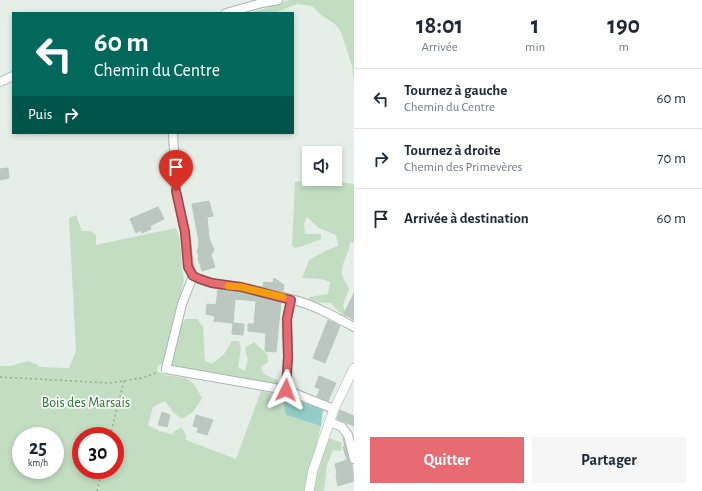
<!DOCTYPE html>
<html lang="fr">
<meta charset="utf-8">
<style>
body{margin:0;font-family:"Alegreya Sans",sans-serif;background:#f6f6f7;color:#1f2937;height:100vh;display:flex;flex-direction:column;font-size:15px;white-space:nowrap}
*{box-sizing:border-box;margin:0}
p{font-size:13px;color:#747a83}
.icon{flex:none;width:22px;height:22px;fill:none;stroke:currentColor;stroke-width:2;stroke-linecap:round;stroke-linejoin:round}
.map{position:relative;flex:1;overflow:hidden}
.sheet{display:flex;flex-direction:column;background:#fff;width:348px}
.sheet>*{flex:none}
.top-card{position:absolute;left:12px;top:12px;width:282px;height:122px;border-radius:0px;box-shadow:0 2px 6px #0003;background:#00695c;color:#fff;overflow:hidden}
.controls{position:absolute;left:302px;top:146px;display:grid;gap:8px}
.controls a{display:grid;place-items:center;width:40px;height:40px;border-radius:0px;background:#fff;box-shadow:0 2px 6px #0003;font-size:20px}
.speed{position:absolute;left:12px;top:427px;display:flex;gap:8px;font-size:20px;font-weight:700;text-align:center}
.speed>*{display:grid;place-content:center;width:52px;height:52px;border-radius:50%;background:#fff;box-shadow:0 2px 6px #0003;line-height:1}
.speed small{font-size:10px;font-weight:400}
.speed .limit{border:6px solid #d22;background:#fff;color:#111}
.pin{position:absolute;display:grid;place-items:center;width:34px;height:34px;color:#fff;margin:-41px -17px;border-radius:50% 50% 50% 0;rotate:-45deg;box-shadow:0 0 4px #0007}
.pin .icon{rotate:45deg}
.me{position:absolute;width:44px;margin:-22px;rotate:3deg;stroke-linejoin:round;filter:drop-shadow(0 0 3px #0008)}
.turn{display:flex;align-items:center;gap:14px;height:84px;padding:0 16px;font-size:18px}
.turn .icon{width:52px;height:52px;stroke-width:2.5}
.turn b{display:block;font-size:28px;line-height:34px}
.then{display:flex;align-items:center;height:38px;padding:0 16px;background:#0003;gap:8px;font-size:15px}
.eta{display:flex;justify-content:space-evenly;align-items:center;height:68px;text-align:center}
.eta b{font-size:24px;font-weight:600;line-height:28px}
.primary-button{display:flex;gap:8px;margin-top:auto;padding:8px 16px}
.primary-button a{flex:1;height:46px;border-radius:0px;background:#e76b72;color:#fff;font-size:16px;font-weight:600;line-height:46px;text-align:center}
.primary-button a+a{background:#f6f6f7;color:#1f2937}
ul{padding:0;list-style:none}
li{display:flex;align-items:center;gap:12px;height:60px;padding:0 16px;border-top:1px solid #e0e1e3}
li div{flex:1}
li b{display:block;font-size:15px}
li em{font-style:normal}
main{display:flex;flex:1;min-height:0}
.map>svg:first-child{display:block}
.green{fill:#c2ddc1;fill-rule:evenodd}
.water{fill:#93cdc5}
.building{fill:#bbc8c0;stroke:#b9c7bd}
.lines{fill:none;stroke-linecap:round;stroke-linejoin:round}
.minor-casing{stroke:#a9b6ad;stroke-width:10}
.tertiary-casing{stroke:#a9b6ad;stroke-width:10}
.path{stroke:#89ae97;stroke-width:1.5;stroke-dasharray:2 3;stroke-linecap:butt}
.minor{stroke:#fff;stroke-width:8}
.tertiary{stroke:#fff;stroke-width:9}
.route-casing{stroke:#96464a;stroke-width:10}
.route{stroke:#e76b72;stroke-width:7}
.slow{stroke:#f59e0b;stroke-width:7}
.labels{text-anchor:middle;stroke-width:3.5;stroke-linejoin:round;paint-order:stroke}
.park-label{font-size:14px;fill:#337238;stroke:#f6faf7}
</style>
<main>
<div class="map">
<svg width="354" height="491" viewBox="0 0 354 491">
<rect width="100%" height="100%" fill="#e6eee8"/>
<path class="green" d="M 290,0 L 354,0 L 354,85 L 352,66 L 341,32 L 335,24 L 320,14 L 312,6 L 297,4 L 274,13 L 250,13 L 264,9 L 273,4 Z
M 318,179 L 354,184 L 354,243 L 350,242 C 350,253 341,262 342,273 C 342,278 347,284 349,289 L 343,305 L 347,316 L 344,317 L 331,303 L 309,302 L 309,297 L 328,294 L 330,282 L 321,279 L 302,278 L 309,260 L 327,250 L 338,246 L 336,235 L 319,228 L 307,217 L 304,223 L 305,234 L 321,234 L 321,239 L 306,245 L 295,248 L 292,246 L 295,182 Z
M 76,215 L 82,231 L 90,231 L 96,235 L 96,245 L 176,228 C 183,244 180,263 184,280 L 165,357 L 163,364 L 158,365 L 157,371 L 165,375 L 186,378 L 194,384 L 202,398 L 194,411 L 182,419 L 174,413 L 165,401 L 153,407 L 148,425 L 159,431 L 171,434 L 181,427 L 186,435 L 186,440 L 236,459 L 261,391 L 282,396 L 286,415 L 321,426 L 305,491 L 0,491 L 0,366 L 11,366 L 28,361 L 38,365 L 39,367 L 69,368 L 76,351 L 69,218 ZM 21,436 L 55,436 L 55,470 L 21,470 ZM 81,436 L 115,436 L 115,470 L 81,470 Z
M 185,319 L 197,319 L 203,327 L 205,361 L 212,364 L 224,354 L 232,341 L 239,341 L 241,349 L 238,367 L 245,371 L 248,360 L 245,348 L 254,342 L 267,354 L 268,362 L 261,367 L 264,374 L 277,380 L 279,386 L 169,365 L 177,330 Z
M 329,438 L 342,443 L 341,451 L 333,450 L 327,465 L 324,491 L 313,491 L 317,473 Z"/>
<path class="water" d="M 282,396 L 323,409 L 321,426 L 286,415 Z"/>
<path class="building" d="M 8,168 L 9,178 L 0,180 L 0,169 Z
M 209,201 L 213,216 L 207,217 L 209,238 L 214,250 L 211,255 L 215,267 L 202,271 L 198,258 L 199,257 L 197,250 L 198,250 L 199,242 L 192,204 Z
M 158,207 L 164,219 L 150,226 L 151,229 L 142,233 L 141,230 L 136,233 L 130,219 Z
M 274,278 L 284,285 L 283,291 L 263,287 L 264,282 L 273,283 Z
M 218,290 L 249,294 L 281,302 L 276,352 L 265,351 L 266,333 L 248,331 L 248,324 L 254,324 L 256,301 L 235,299 L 233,323 L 214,321 L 215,316 L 206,314 L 207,304 L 216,305 Z
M 354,293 L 354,320 L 344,314 Z
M 328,320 L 340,326 L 325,363 L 313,358 Z
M 233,323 L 244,324 L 243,335 L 232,334 Z
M 319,376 L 336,383 L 328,401 L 317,396 L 320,389 L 315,387 Z
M 340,410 L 354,416 L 354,426 L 337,419 Z
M 162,412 L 170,415 L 167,427 L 158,425 Z
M 196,415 L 213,420 L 207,435 L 197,432 L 199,428 L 193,426 Z
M 343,438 L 349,460 L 352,464 L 354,481 L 338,486 L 336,477 L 337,472 L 335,464 L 347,460 L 343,447 L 345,446 Z"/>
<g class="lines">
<g class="minor-casing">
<path id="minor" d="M 226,13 L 262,3 L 278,0
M 0,82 L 13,76
M 173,133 L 176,191 L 185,232 L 189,267 L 193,276 L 182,304 L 166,369 L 286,390 L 334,409
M 193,276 C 210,286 231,285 250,289 C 273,295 299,299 321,310 C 332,315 343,321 354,327
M 286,390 L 288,357 L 287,319 L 291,299
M 330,422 L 342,427 L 348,435 L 354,459"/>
</g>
<g class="tertiary-casing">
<path id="tertiary" d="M 309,491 L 313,470 L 334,409 L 354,368"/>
</g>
<path class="path" d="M 0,377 L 110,383 L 142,378 L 158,372
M 110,436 L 124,381
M 97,491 L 102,470"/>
<use href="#minor" class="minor"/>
<use href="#tertiary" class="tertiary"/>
</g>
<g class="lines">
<g class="route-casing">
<path id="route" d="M 176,191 L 185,232 L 188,267 L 193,276 L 200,279 L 212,283 L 241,287 L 291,300 L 287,319 L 288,357 L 286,390"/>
</g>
<use href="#route" class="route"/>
<path class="slow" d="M 228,286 L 241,287 L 283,297"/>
</g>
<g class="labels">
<g class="park-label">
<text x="86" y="407">Bois des Marsais</text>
</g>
</g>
</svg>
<div class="controls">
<a><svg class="icon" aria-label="sound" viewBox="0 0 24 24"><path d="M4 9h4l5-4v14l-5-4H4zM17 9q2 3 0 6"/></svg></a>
</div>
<div class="speed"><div>25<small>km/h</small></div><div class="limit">30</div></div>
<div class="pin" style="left:176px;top:191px;background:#d93025"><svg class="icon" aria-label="arrive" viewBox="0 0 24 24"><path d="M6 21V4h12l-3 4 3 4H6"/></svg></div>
<svg class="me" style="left:286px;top:390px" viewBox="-20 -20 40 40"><path d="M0-17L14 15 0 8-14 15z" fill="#e76b72" stroke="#fff" stroke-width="4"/></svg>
<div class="top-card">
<div class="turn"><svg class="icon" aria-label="left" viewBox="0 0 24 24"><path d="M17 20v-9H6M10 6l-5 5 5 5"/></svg><div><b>60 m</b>Chemin du Centre</div></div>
<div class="then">Puis<svg class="icon" aria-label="right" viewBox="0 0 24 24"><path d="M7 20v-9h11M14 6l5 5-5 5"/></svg></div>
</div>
</div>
<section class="sheet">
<div class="eta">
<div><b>18:01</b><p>Arrivée</p></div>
<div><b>1</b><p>min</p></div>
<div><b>190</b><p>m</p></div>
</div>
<ul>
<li><svg class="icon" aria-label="left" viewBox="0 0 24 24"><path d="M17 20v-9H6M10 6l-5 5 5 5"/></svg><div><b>Tournez à gauche</b><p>Chemin du Centre</p></div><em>60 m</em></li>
<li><svg class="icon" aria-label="right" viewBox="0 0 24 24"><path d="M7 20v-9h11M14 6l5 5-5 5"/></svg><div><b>Tournez à droite</b><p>Chemin des Primevères</p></div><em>70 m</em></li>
<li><svg class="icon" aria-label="arrive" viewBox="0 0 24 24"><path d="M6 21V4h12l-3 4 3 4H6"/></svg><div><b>Arrivée à destination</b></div><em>60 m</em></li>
</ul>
<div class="primary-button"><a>Quitter</a><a>Partager</a></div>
</section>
</main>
